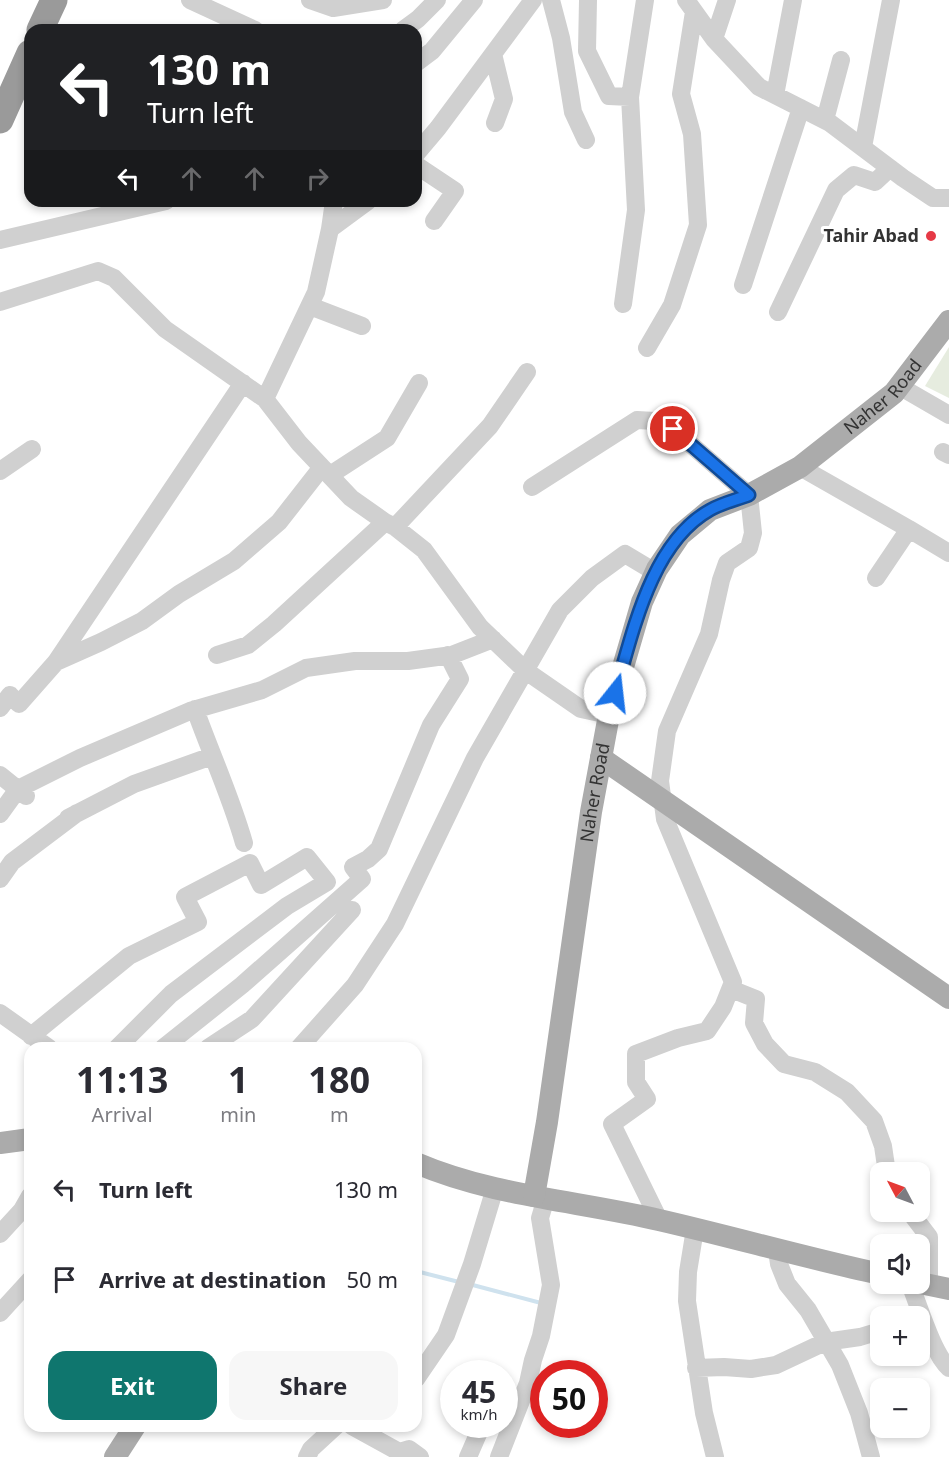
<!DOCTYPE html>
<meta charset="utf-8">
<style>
body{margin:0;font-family:"Noto Sans",sans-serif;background:#f7f7f7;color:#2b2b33;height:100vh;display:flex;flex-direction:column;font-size:22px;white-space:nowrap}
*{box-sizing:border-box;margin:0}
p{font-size:20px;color:#7c7c81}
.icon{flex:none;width:33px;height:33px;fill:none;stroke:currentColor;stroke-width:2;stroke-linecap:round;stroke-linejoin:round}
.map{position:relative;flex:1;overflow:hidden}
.side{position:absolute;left:24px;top:1042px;width:398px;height:390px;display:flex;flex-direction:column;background:#fff;border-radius:18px;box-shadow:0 3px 9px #0003}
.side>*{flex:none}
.banner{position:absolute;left:24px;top:24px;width:398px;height:183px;border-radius:18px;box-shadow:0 3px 9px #0003;background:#202124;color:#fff;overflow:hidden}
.needle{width:39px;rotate:311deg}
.fabs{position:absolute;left:870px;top:1162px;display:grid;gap:12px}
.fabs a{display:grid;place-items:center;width:60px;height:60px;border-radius:12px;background:#fff;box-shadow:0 3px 9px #0003;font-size:30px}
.speed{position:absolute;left:440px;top:1360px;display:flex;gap:12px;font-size:30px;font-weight:700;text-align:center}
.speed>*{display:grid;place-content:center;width:78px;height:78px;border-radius:50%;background:#fff;box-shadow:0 3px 9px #0003;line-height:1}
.speed small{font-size:15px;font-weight:400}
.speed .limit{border:9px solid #d22;background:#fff;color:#111}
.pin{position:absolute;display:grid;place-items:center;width:51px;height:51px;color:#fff;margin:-26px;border:3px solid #fff;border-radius:50%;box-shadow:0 2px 6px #0007}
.me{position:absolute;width:66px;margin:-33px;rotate:16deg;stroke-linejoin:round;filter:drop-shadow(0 0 4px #0008)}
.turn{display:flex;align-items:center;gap:21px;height:126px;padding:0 24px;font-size:27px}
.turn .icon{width:78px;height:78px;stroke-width:2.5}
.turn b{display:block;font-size:42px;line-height:51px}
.lanes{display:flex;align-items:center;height:57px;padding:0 24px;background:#0003;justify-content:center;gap:30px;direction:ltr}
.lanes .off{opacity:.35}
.eta{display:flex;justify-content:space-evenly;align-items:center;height:102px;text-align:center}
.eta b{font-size:36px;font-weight:700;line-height:42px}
.cta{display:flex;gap:12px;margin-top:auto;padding:12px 24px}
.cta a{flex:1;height:69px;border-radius:18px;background:#0f766e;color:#fff;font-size:24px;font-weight:700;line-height:69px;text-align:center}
.cta a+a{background:#f7f7f7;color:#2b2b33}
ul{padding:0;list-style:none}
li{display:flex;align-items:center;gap:18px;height:90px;padding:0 24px}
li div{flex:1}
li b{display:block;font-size:22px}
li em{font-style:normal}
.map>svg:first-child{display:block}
.green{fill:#e6ecdf}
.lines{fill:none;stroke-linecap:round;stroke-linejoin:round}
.stream{stroke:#cfe2ee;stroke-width:4}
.minor{stroke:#d0d0d0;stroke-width:18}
.major{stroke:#ababab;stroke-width:22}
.highway{stroke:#9a9a9a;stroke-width:27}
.route-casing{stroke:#114b97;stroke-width:15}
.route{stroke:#1a73e8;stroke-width:10}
.poi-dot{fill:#e63946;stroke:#fff;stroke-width:2}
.labels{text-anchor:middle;stroke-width:6;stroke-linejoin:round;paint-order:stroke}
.poi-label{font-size:18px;font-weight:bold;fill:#333;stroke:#fff;text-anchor:end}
.street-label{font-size:18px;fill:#333;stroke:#fff}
</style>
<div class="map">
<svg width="949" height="1457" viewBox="0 0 949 1457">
<rect width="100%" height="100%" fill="#fff"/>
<path class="green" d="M 949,347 L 949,398 L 925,386 Z"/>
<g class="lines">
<path class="stream" d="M 416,1271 L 459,1282
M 469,1284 L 541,1303"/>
<path class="minor" d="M 190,0 L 255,30
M 310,0 L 333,8 L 383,0
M 551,0 L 561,38 L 573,112 L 586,140
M 588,0 L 587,51 L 609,96 L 630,97
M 686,0 L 714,39 L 759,87 L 830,123 L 903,178 L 933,198 L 949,198
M 403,30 L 418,19 L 437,0
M 714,39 L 727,0
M 493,54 L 504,99 L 495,123
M 416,63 L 432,51 L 474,0
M 775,95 L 793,0
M 825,120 L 841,60
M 863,147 L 891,0
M 416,154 L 438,128 L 533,0
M 416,165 L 455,191 L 434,221
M 330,229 L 368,201
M 0,240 L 166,201
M 743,285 L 801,108
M 0,302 L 98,271 L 114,278 L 165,329 L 265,399 L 299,443 L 351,498 L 385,522 L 395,527 L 424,550 L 480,627 L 526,671 L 581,709 L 609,715
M 623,304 L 636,210 L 630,97 L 645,0
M 310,306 L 362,326
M 778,312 L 836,190 L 854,175 L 875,182 L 890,168
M 647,348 L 672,305 L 698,225 L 692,134 L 681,94 L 694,12
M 899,386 L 949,415
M 265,399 L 316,292 L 330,229 L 334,201
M 943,452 L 949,455
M 800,467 L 909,529 L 876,578
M 0,471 L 32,449
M 330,475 L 387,438 L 419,383
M 532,487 L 637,420 L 655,421 L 673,429 L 749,495 L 753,533 L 749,548 L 727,563 L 721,580 L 709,634 L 667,731 L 660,781 L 665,819 L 733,982 L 723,1007 L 707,1031 L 678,1038 L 636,1054 L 636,1082 L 647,1099 L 612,1124 L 659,1220
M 395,527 L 490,426 L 527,372
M 909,529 L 949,553
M 217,655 L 248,645 L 274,624 L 385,522
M 56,662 L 101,642 L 142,621 L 179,594 L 234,561 L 279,522 L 322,467
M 0,708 L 10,695 L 19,704 L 56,662 L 243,383
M 195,709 C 211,754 231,797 244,843
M 0,775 L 26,796
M 0,814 L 18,789 L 80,758 L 190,711 L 262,690 L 306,668 L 355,661 L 408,661 L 452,655 L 493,639
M 68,818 L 134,784 L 212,756
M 0,879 L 12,862 L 77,813
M 731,989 L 756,999 L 754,1023 L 765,1044 L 784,1064 L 815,1072 L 847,1092 L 874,1121 L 883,1146 L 887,1173
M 0,1013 L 49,1048
M 31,1036 L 129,956 L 198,922 L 185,897 L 250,863 L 261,885 L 307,857 L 327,882 L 287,906 L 171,994 L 117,1048
M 163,1048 L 242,985 L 362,879 L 353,867 L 368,859 L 379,849 L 431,725 L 460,679 L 448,655
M 208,1048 L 252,1019 L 352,910
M 299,1048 L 355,985 L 395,924 L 475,758 L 560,610 L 592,578 L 625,554 L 655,572
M 910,1212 L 929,1237 L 929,1285
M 695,1229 L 688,1272 L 687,1301 L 704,1413 L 715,1457
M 0,1234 L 22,1210 L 30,1196
M 777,1250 L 779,1264 L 787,1284 L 808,1310 L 840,1365 L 859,1413 L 871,1457
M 910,1284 C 919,1306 933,1354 949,1368
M 0,1313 L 30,1280
M 696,1368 L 724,1367 L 751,1369 L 776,1365 L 825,1342 L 860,1337 L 880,1331
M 416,1379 L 446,1335 L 472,1264 L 495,1188
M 352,1426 L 399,1452 L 409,1449 L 420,1457
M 307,1457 L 311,1449 L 336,1426
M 468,1457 L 482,1425
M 499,1457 L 528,1383 L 533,1360 L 541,1336 L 551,1285 L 540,1218 L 546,1198"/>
<g class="major">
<path d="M 601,758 L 949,998"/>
<path d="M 0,1143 L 30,1139"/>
<path d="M 416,1163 C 493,1196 578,1201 659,1220 C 733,1237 806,1258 880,1274"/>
<path id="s1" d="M 534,1196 L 547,1122 L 591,812 L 609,715 L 642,602 L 657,569 L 680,535 L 710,510 L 749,495 L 800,467 L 894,393 L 949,321"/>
<path d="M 920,1283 L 949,1289"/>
<path d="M 115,1457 L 135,1426"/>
</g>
<path class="highway" d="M 40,30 L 54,0
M 0,120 L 30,53"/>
</g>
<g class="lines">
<g class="route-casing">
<path id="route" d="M 615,693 C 633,632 651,543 710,510 C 722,503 736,500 749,495 L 673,429"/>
</g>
<use href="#route" class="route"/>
</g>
<circle class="poi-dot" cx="931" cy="236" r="6"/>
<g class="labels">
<g class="poi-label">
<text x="919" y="242">Tahir Abad</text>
</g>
<g class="street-label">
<text dy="6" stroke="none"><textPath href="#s1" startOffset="930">Naher Road</textPath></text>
<text dy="6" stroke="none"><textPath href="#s1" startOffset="408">Naher Road</textPath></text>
</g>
</g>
</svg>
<div class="fabs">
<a><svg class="needle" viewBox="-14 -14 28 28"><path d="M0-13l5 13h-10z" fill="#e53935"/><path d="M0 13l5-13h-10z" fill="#7c7c81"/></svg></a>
<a><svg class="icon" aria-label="sound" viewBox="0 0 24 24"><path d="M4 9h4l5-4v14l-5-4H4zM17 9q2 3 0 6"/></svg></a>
<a>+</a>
<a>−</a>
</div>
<div class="speed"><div>45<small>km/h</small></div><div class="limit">50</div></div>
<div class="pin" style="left:673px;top:429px;background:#d93025"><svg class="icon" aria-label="arrive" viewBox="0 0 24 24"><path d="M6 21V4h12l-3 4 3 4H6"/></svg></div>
<svg class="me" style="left:615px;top:693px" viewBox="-20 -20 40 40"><circle r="19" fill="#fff"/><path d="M0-13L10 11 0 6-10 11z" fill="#1a73e8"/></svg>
<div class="banner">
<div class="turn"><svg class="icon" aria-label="left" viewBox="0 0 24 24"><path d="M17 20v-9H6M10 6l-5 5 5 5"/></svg><div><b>130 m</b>Turn left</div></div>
<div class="lanes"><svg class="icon" aria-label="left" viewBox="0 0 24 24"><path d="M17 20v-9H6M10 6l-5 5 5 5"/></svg><svg class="icon off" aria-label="ahead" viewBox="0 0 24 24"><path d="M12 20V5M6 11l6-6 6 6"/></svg><svg class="icon off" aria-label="ahead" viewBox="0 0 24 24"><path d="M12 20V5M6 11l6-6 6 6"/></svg><svg class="icon off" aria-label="right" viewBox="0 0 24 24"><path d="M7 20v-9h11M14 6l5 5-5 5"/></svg></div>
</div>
<section class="side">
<div class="eta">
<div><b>11:13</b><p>Arrival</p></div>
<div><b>1</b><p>min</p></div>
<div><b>180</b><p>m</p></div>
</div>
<ul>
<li><svg class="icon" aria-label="left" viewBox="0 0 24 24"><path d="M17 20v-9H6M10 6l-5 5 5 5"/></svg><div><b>Turn left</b></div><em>130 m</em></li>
<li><svg class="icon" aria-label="arrive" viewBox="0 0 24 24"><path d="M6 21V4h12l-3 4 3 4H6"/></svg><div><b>Arrive at destination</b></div><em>50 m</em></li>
</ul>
<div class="cta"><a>Exit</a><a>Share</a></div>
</section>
</div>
